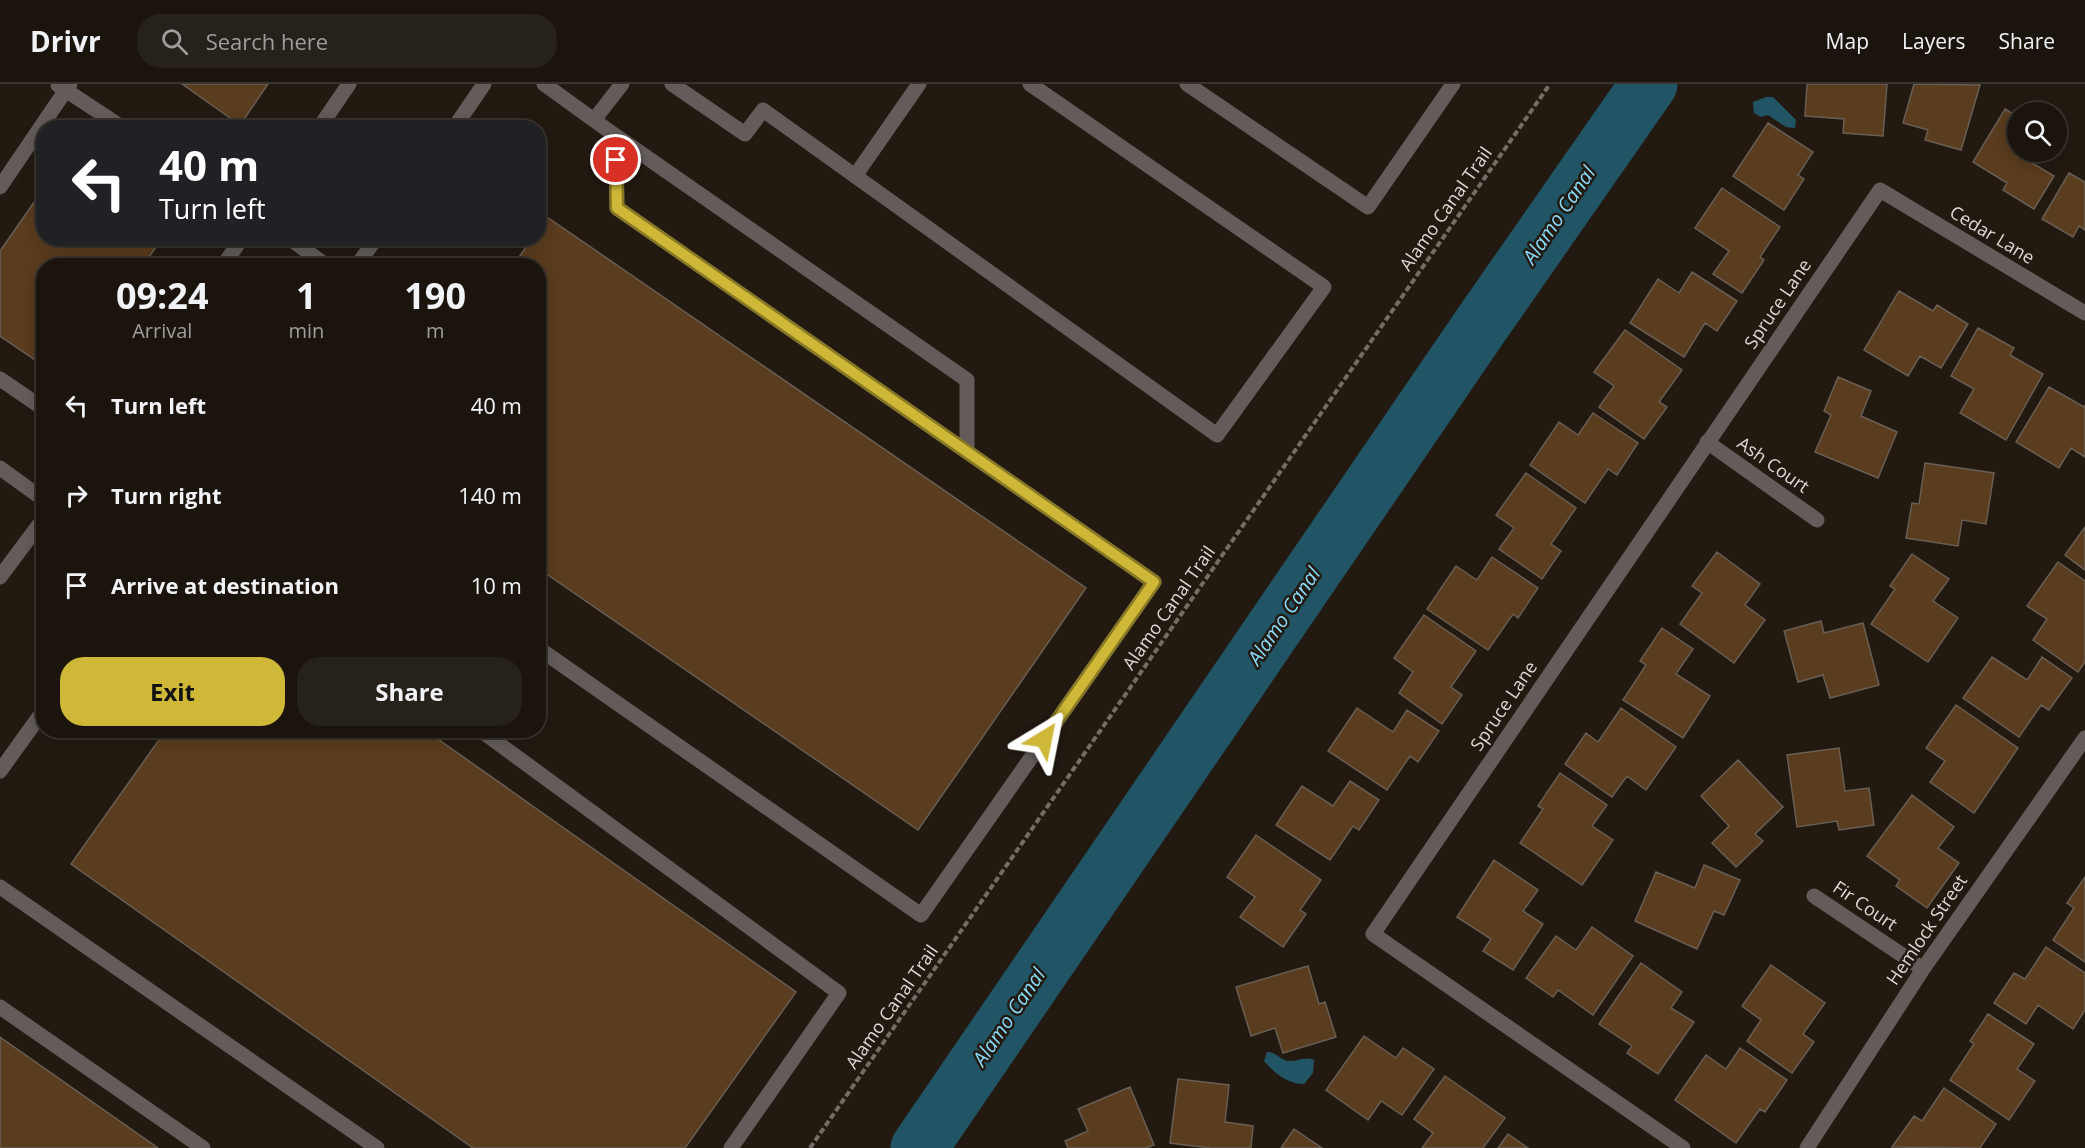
<!DOCTYPE html>
<style>
body{margin:0;font-family:"Open Sans",sans-serif;background:#27211b;color:#f1f3f6;height:100vh;display:flex;flex-direction:column;font-size:22px;white-space:nowrap}
*{box-sizing:border-box;margin:0}
p{font-size:20px;color:#9f9e9d}
.icon{flex:none;width:33px;height:33px;fill:none;stroke:currentColor;stroke-width:2;stroke-linecap:round;stroke-linejoin:round}
.map{position:relative;flex:1;overflow:hidden}
.side{position:absolute;left:36px;top:174px;width:510px;height:480px;display:flex;flex-direction:column;background:#1a140d;border-radius:24px;box-shadow:0 3px 15px #0003,0 0 0 2px #38332e}
.side>*{flex:none}
.top-card{position:absolute;left:36px;top:36px;width:510px;height:126px;border-radius:24px;box-shadow:0 3px 15px #0003,0 0 0 2px #38332e;background:#202124;color:#fff;overflow:hidden}
.buttons{position:absolute;left:2007px;top:18px;display:grid;gap:12px}
.buttons a{display:grid;place-items:center;width:60px;height:60px;border-radius:50%;background:#1a140d;box-shadow:0 3px 15px #0003,0 0 0 2px #38332e;font-size:30px}
.pin{position:absolute;display:grid;place-items:center;width:51px;height:51px;color:#fff;margin:-26px;border:3px solid #fff;border-radius:50%;box-shadow:0 2px 6px #0007}
.me{position:absolute;width:66px;margin:-33px;rotate:35deg;stroke-linejoin:round;filter:drop-shadow(0 0 4px #0008)}
.turn{display:flex;align-items:center;gap:21px;height:126px;padding:0 24px;font-size:27px}
.turn .icon{width:78px;height:78px;stroke-width:2.5}
.turn b{display:block;font-size:42px;line-height:51px}
.eta{display:flex;justify-content:space-evenly;align-items:center;height:102px;text-align:center}
.eta b{font-size:36px;font-weight:700;line-height:42px}
.action{display:flex;gap:12px;margin-top:auto;padding:12px 24px}
.action a{flex:1;height:69px;border-radius:24px;background:#cfb837;color:#111;font-size:24px;font-weight:700;line-height:69px;text-align:center}
.action a+a{background:#27211b;color:#f1f3f6}
ul{padding:0;list-style:none}
li{display:flex;align-items:center;gap:18px;height:90px;padding:0 24px}
li div{flex:1}
li b{display:block;font-size:22px}
li em{font-style:normal}
header{display:flex;align-items:center;gap:36px;box-sizing:border-box;height:84px;padding:0 30px;background:#1a140d;border-bottom:2px solid #38332e}
header strong{font-size:28px}
nav{display:flex;gap:33px;margin-inline-start:auto;font-size:21px}
.search{width:420px;height:54px;background:#27211b;display:flex;align-items:center;gap:15px;box-sizing:border-box;padding:0 21px;border-radius:24px;color:#9f9e9d;font-size:22px}
.map>svg:first-child{display:block}
.water{fill:#215566}
.lines{fill:none;stroke-linecap:round;stroke-linejoin:round}
.river{stroke:#215566;stroke-width:57}
.building{fill:#5a3c1e;stroke:#695e54;stroke-width:1.5}
.path{stroke:#746d65;stroke-width:4;stroke-dasharray:6 3;stroke-linecap:butt}
.service{stroke:#635c5b;stroke-width:15}
.minor{stroke:#635c5b;stroke-width:15}
.route-casing{stroke:#877824;stroke-width:15}
.route{stroke:#cfb837;stroke-width:10}
.labels{text-anchor:middle;stroke-width:5;stroke-linejoin:round;paint-order:stroke}
.street-label{font-size:18px;fill:#dfd9d3;stroke:#221a11}
.water-label{font-size:20px;font-style:italic;fill:#89dcfb;stroke:#221a11}
</style>
<header>
<strong>Drivr</strong>
<div class="search"><svg class="icon" aria-label="search" viewBox="0 0 24 24"><circle cx="10" cy="10" r="6"/><path d="M15 15l6 6"/></svg>Search here</div>
<nav><a>Map</a><a>Layers</a><a>Share</a></nav>
</header>
<div class="map">
<svg width="2085" height="1064" viewBox="0 0 2085 1064">
<rect width="100%" height="100%" fill="#221a11"/>
<path class="water" d="M 1766,13 L 1773,13 L 1796,36 L 1795,44 L 1786,43 L 1768,31 L 1761,33 L 1754,29 L 1753,18 Z
M 1267,968 C 1277,968 1280,977 1290,977 C 1299,977 1305,972 1314,976 L 1313,989 L 1304,1000 C 1288,1000 1274,989 1264,977 Z"/>
<g class="lines">
<path class="river" d="M 919,1064 L 1479,244 L 1649,0"/>
</g>
<path class="building" d="M 182,0 L 268,0 L 240,41 Z
M 1807,0 L 1887,0 L 1883,52 L 1843,49 L 1844,35 L 1805,32 Z
M 1914,0 L 1980,1 L 1961,66 L 1925,56 L 1928,46 L 1903,39 Z
M 2005,25 L 2018,33 L 2018,68 L 2032,68 L 2027,76 L 2054,92 L 2034,125 L 2003,106 L 2007,99 L 1973,78 Z
M 1768,39 L 1813,68 L 1798,91 L 1804,95 L 1784,126 L 1733,92 Z
M 2069,89 L 2085,98 L 2085,146 L 2079,142 L 2073,153 L 2042,135 Z
M 44,104 L 44,154 L 162,154 L 143,182 L 44,182 L 44,282 L 0,252 L 0,167 Z
M 1722,104 L 1780,143 L 1760,173 L 1764,176 L 1742,209 L 1713,190 L 1729,167 L 1695,144 Z
M 547,133 L 1086,504 L 918,746 L 538,484 L 538,182 L 513,182 L 532,154 L 538,154 L 538,145 Z
M 1692,188 L 1737,217 L 1717,247 L 1705,239 L 1684,273 L 1630,239 L 1658,195 L 1679,209 Z
M 1899,207 L 1933,227 L 1937,221 L 1968,240 L 1941,284 L 1920,272 L 1908,292 L 1864,266 Z
M 1978,244 L 2014,264 L 2010,271 L 2043,290 L 2006,356 L 1960,329 L 1974,305 L 1951,292 Z
M 1625,246 L 1682,286 L 1659,318 L 1667,323 L 1644,355 L 1599,323 L 1614,302 L 1594,288 Z
M 1838,293 L 1871,307 L 1861,332 L 1897,348 L 1878,394 L 1815,368 L 1831,331 L 1824,327 Z
M 2049,303 L 2084,323 L 2085,321 L 2085,373 L 2071,364 L 2059,384 L 2016,358 Z
M 1593,329 L 1638,359 L 1617,391 L 1608,385 L 1585,419 L 1530,381 L 1559,338 L 1578,351 Z
M 1925,379 L 1994,389 L 1986,440 L 1962,436 L 1958,462 L 1906,454 L 1912,419 L 1919,420 Z
M 1526,389 L 1576,424 L 1551,460 L 1561,467 L 1542,495 L 1499,465 L 1514,444 L 1496,431 Z
M 2085,443 L 2085,486 L 2065,471 Z
M 1717,468 L 1760,500 L 1745,521 L 1765,536 L 1734,579 L 1680,540 L 1702,509 L 1692,502 Z
M 1912,470 L 1949,495 L 1933,517 L 1958,534 L 1928,578 L 1871,540 L 1895,505 L 1890,502 Z
M 1492,473 L 1538,504 L 1518,534 L 1513,530 L 1488,566 L 1427,525 L 1456,482 L 1477,496 Z
M 2058,478 L 2085,497 L 2085,578 L 2078,588 L 2033,556 L 2047,535 L 2027,522 Z
M 1424,531 L 1476,567 L 1451,603 L 1462,611 L 1442,640 L 1399,609 L 1413,588 L 1394,574 Z
M 1821,537 L 1824,549 L 1863,539 L 1879,601 L 1830,614 L 1823,591 L 1798,598 L 1784,547 Z
M 1662,544 L 1693,565 L 1676,590 L 1710,612 L 1683,654 L 1623,616 L 1646,581 L 1640,577 Z
M 1992,573 L 2027,596 L 2042,573 L 2072,594 L 2049,626 L 2041,621 L 2019,653 L 1963,614 Z
M 1956,621 L 2018,664 L 1974,729 L 1930,698 L 1945,677 L 1926,664 Z
M 1357,624 L 1393,648 L 1407,626 L 1439,647 L 1418,678 L 1410,672 L 1387,706 L 1328,667 Z
M 1621,624 L 1676,663 L 1646,706 L 1627,692 L 1612,713 L 1565,680 L 1586,649 L 1598,658 Z
M 166,646 L 425,646 L 796,908 L 685,1064 L 473,1064 L 71,780 Z
M 1839,664 L 1845,707 L 1869,704 L 1874,741 L 1839,746 L 1837,737 L 1797,743 L 1787,671 Z
M 1738,676 L 1783,723 L 1755,750 L 1763,757 L 1736,783 L 1712,759 L 1729,742 L 1701,712 Z
M 1560,689 L 1607,721 L 1592,742 L 1613,756 L 1582,801 L 1520,759 L 1543,725 L 1538,722 Z
M 1350,697 L 1379,716 L 1359,746 L 1353,742 L 1330,776 L 1276,741 L 1302,702 L 1333,722 Z
M 1912,711 L 1954,743 L 1938,764 L 1959,779 L 1927,824 L 1896,802 L 1900,796 L 1867,772 Z
M 1256,751 L 1321,796 L 1300,826 L 1306,830 L 1283,863 L 1240,833 L 1255,813 L 1227,793 Z
M 1494,776 L 1538,806 L 1523,827 L 1543,840 L 1513,886 L 1483,867 L 1491,855 L 1457,833 Z
M 1704,781 L 1740,796 L 1724,831 L 1714,827 L 1697,865 L 1635,837 L 1656,788 L 1695,804 Z
M 2085,793 L 2085,878 L 2053,856 L 2074,824 L 2067,819 Z
M 1592,843 L 1633,872 L 1593,931 L 1558,906 L 1553,913 L 1526,894 L 1556,852 L 1576,866 Z
M 2046,863 L 2085,889 L 2085,926 L 2073,945 L 2038,921 L 2026,940 L 1994,919 L 2014,889 L 2025,895 Z
M 1641,879 L 1682,908 L 1671,924 L 1694,938 L 1658,990 L 1627,969 L 1632,962 L 1599,940 Z
M 1771,881 L 1825,919 L 1803,950 L 1814,958 L 1792,989 L 1747,957 L 1761,936 L 1742,922 Z
M 1308,882 L 1319,920 L 1325,918 L 1336,953 L 1283,969 L 1275,944 L 1251,952 L 1236,903 Z
M 1988,930 L 2034,960 L 2017,985 L 2035,997 L 2009,1036 L 1950,996 L 1974,960 L 1970,957 Z
M 1364,952 L 1396,974 L 1403,964 L 1434,985 L 1402,1031 L 1381,1017 L 1368,1036 L 1326,1006 Z
M 0,953 L 158,1064 L 0,1064 Z
M 1740,964 L 1787,996 L 1765,1028 L 1760,1025 L 1736,1059 L 1675,1016 L 1706,971 L 1726,985 Z
M 1445,992 L 1505,1034 L 1483,1064 L 1422,1064 L 1433,1049 L 1414,1035 Z
M 1178,995 L 1229,1001 L 1225,1038 L 1253,1042 L 1251,1064 L 1210,1064 L 1170,1059 Z
M 1130,1003 L 1154,1061 L 1146,1064 L 1068,1064 L 1065,1057 L 1088,1047 L 1078,1025 Z
M 1944,1004 L 1996,1040 L 1980,1064 L 1892,1063 L 1914,1032 L 1922,1037 Z
M 1294,1045 L 1322,1064 L 1281,1064 Z
M 1508,1050 L 1528,1064 L 1498,1064 Z"/>
<g class="lines">
<path class="path" d="M 810,1064 L 1550,0"/>
<path class="service" d="M 672,0 L 745,50 L 763,26 L 1217,351 L 1324,203 L 1030,0
M 1187,0 L 1368,123 L 1453,0
M 58,1 L 123,44
M 594,36 L 622,0
M 319,44 L 349,0
M 616,52 L 967,296 L 967,367
M 855,92 L 919,0
M 0,103 L 70,0
M 289,154 L 327,182
M 223,182 L 242,154
M 0,295 L 44,325
M 0,384 L 43,415 L 44,420
M 0,493 L 44,434
M 538,564 L 921,831 L 1154,498 L 617,124 L 616,52 L 544,0
M 480,646 L 839,909 L 731,1064
M 0,803 L 377,1064
M 0,923 L 203,1064"/>
<path class="minor" d="M 454,44 L 484,0
M 357,182 L 376,154
M 1707,358 L 1817,436
M 0,687 L 44,626
M 1814,812 L 1923,885
M 1683,1064 L 1373,850 L 1880,106 L 2085,229
M 1807,1064 L 1923,885 L 2085,654"/>
</g>
<g class="lines">
<g class="route-casing">
<path id="route" d="M 616,76 L 617,124 L 1154,498 L 1044,655"/>
</g>
<use href="#route" class="route"/>
</g>
<g class="labels">
<g class="street-label">
<text transform="translate(1446 125) rotate(-55)" y="6">Alamo Canal Trail</text>
<text transform="translate(1992 151) rotate(31)" y="6">Cedar Lane</text>
<text transform="translate(1778 220) rotate(-56)" y="6">Spruce Lane</text>
<text transform="translate(1773 381) rotate(35)" y="6">Ash Court</text>
<text transform="translate(1169 524) rotate(-55)" y="6">Alamo Canal Trail</text>
<text transform="translate(1504 622) rotate(-56)" y="6">Spruce Lane</text>
<text transform="translate(1865 822) rotate(34)" y="6">Fir Court</text>
<text transform="translate(1927 846) rotate(-56)" y="6">Hemlock Street</text>
<text transform="translate(892 923) rotate(-55)" y="6">Alamo Canal Trail</text>
</g>
<g class="water-label">
<text transform="translate(1559 131) rotate(-56)" y="7">Alamo Canal</text>
<text transform="translate(1284 532) rotate(-56)" y="7">Alamo Canal</text>
<text transform="translate(1009 933) rotate(-56)" y="7">Alamo Canal</text>
</g>
</g>
</svg>
<div class="buttons">
<a><svg class="icon" aria-label="search" viewBox="0 0 24 24"><circle cx="10" cy="10" r="6"/><path d="M15 15l6 6"/></svg></a>
</div>
<div class="pin" style="left:616px;top:76px;background:#d93025"><svg class="icon" aria-label="arrive" viewBox="0 0 24 24"><path d="M6 21V4h12l-3 4 3 4H6"/></svg></div>
<svg class="me" style="left:1044px;top:655px" viewBox="-20 -20 40 40"><path d="M0-17L14 15 0 8-14 15z" fill="#cfb837" stroke="#fff" stroke-width="4"/></svg>
<div class="top-card">
<div class="turn"><svg class="icon" aria-label="left" viewBox="0 0 24 24"><path d="M17 20v-9H6M10 6l-5 5 5 5"/></svg><div><b>40 m</b>Turn left</div></div>
</div>
<section class="side">
<div class="eta">
<div><b>09:24</b><p>Arrival</p></div>
<div><b>1</b><p>min</p></div>
<div><b>190</b><p>m</p></div>
</div>
<ul>
<li><svg class="icon" aria-label="left" viewBox="0 0 24 24"><path d="M17 20v-9H6M10 6l-5 5 5 5"/></svg><div><b>Turn left</b></div><em>40 m</em></li>
<li><svg class="icon" aria-label="right" viewBox="0 0 24 24"><path d="M7 20v-9h11M14 6l5 5-5 5"/></svg><div><b>Turn right</b></div><em>140 m</em></li>
<li><svg class="icon" aria-label="arrive" viewBox="0 0 24 24"><path d="M6 21V4h12l-3 4 3 4H6"/></svg><div><b>Arrive at destination</b></div><em>10 m</em></li>
</ul>
<div class="action"><a>Exit</a><a>Share</a></div>
</section>
</div>
